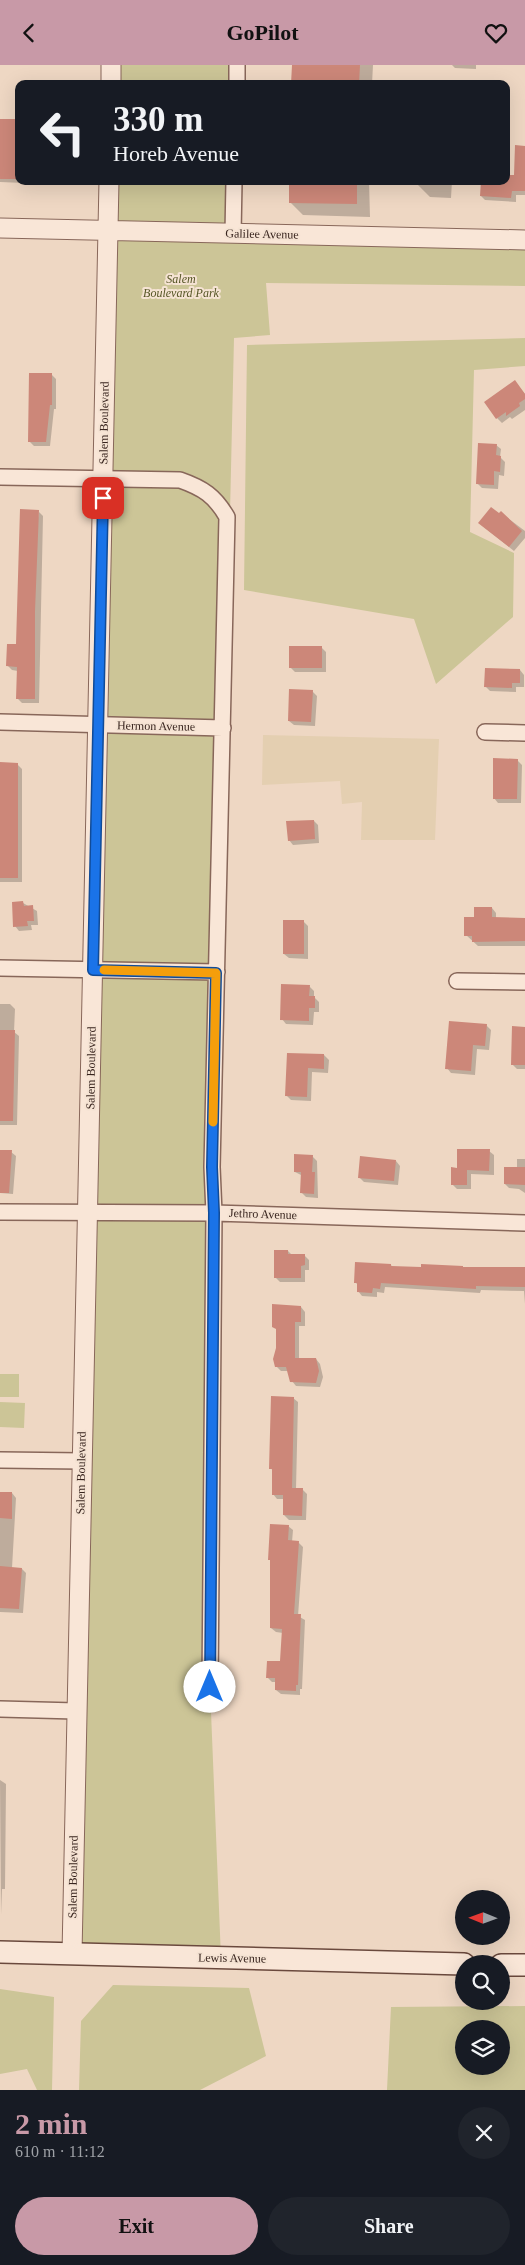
<!DOCTYPE html>
<meta charset="utf-8">
<style>
body{margin:0;font-family:"Times New Roman",serif;background:#20242c;color:#f1f3f6;height:100vh;display:flex;flex-direction:column;font-size:19px;white-space:nowrap}
*{box-sizing:border-box;margin:0}
p{font-size:16px;color:#9ea1a6}
.icon{flex:none;width:28px;height:28px;fill:none;stroke:currentColor;stroke-width:2;stroke-linecap:round;stroke-linejoin:round}
.map{position:relative;height:2025px;overflow:hidden}
.side{display:flex;flex-direction:column;background:#171b24;flex:1}
.side>*{flex:none}
.hud{position:absolute;left:15px;top:15px;width:495px;height:105px;border-radius:10px;box-shadow:0 5px 20px #0002;background:#171b24;color:#f1f3f6;overflow:hidden}
.needle{width:32px;rotate:271deg}
.controls{position:absolute;left:455px;top:1825px;display:grid;gap:10px}
.controls a{display:grid;place-items:center;width:55px;height:55px;border-radius:50%;background:#171b24;box-shadow:0 5px 20px #0002;font-size:25px}
.pin{position:absolute;display:grid;place-items:center;width:42px;height:42px;color:#fff;margin:-21px;border-radius:10px;box-shadow:0 2px 8px #0006}
.me{position:absolute;width:55px;margin:-28px;rotate:0deg;stroke-linejoin:round;filter:drop-shadow(0 0 4px #0008)}
.turn{display:flex;align-items:center;gap:18px;height:105px;padding:0 15px;font-size:22px}
.turn .icon{width:65px;height:65px;stroke-width:2.5}
.turn b{display:block;font-size:35px;line-height:42px}
.round{display:grid;place-items:center;flex:none;width:52px;height:52px;border-radius:26px;background:#20242c}
.overview{display:flex;align-items:center;justify-content:space-between;height:85px;padding:0 15px}
h1{font-size:30px;font-weight:700;line-height:38px;color:#c899a7}
.action{display:flex;gap:10px;margin-top:auto;padding:10px 15px}
.action a{flex:1;height:58px;border-radius:30px;background:#c899a7;color:#111;font-size:20px;font-weight:700;line-height:58px;text-align:center}
.action a+a{background:#20242c;color:#f1f3f6}
header{display:flex;justify-content:space-between;align-items:center;height:65px;padding:0 15px;background:#c899a7;color:#111;font-size:22px;font-weight:700}
.map>svg:first-child{display:block}
.farmland{fill:#e4cfb1}
.green{fill:#ccc597;fill-rule:evenodd}
.shadow{fill:#0003}
.building{fill:#cc8779}
.lines{fill:none;stroke-linecap:round;stroke-linejoin:round}
.minor-casing{stroke:#88675a;stroke-width:18}
.tertiary-casing{stroke:#88675a;stroke-width:21}
.secondary-casing{stroke:#6a493d;stroke-width:24}
.minor{stroke:#f9e6d7;stroke-width:15}
.tertiary{stroke:#f9e6d7;stroke-width:19}
.secondary{stroke:#f9e6d7;stroke-width:21}
.route-casing{stroke:#114b97;stroke-width:12}
.route{stroke:#1a73e8;stroke-width:9}
.slow{stroke:#f59e0b;stroke-width:9}
.labels{text-anchor:middle;stroke-width:4;stroke-linejoin:round;paint-order:stroke}
.street-label{font-size:12px;fill:#38241e;stroke:#f5e3d3}
.park-label{font-size:12px;font-style:italic;fill:#555525;stroke:#f5e3d3}
</style>
<header><svg class="icon" aria-label="back" viewBox="0 0 24 24"><path d="M15 5l-7 7 7 7"/></svg>GoPilot<svg class="icon" aria-label="heart" viewBox="0 0 24 24"><path d="M12 20l-8-8c-3-5 5-10 8-4 3-6 11-1 8 4z"/></svg></header>
<div class="map">
<svg width="525" height="2025" viewBox="0 0 525 2025">
<rect width="100%" height="100%" fill="#eed7c3"/>
<path class="farmland" d="M 263,670 L 439,674 L 435,775 L 361,775 L 362,737 L 342,739 L 340,716 L 262,720 Z"/>
<path class="green" d="M 112,0 L 237,0 L 237,19 L 112,19 Z
M 110,116 L 234,116 L 233,168 L 525,175 L 525,221 L 266,218 L 270,270 L 234,273 L 214,1148 L 210,1622 L 221,1893 L 72,1889 Z
M 525,273 L 525,301 L 474,305 L 470,467 L 514,488 L 513,552 L 436,619 L 414,554 L 244,525 L 247,280 Z
M 0,1309 L 19,1309 L 19,1332 L 0,1332 Z
M 0,1337 L 25,1338 L 24,1363 L 0,1362 Z
M 113,1920 L 249,1923 L 266,1991 L 200,2025 L 79,2025 L 81,1956 Z
M 0,1924 L 54,1932 L 52,2025 L 37,2025 L 27,2004 L 0,2009 Z
M 525,1941 L 525,2025 L 387,2025 L 391,1942 ZM 464,1964 L 501,1964 L 501,2001 L 464,2001 Z"/>
<path class="shadow" d="M 293,0 L 373,0 L 372,19 L 293,19 Z
M 452,0 L 476,0 L 476,4 L 455,3 Z
M 0,55 L 19,55 L 19,116 L 24,118 L 0,117 Z
M 525,100 L 525,130 L 516,130 L 516,137 L 485,135 L 481,131 L 515,112 Z
M 290,116 L 369,116 L 370,152 L 303,150 L 290,137 Z
M 417,116 L 452,116 L 451,133 L 430,132 L 417,119 Z
M 51,309 L 56,314 L 56,344 L 54,344 L 50,381 L 34,381 L 29,376 Z
M 515,317 L 525,329 L 525,345 L 512,354 L 510,352 L 502,358 L 497,353 Z
M 496,380 L 501,384 L 500,392 L 505,397 L 504,411 L 499,410 L 498,424 L 482,423 L 477,418 Z
M 39,447 L 43,451 L 39,638 L 22,638 L 18,634 L 18,606 L 12,605 L 8,601 L 17,580 Z
M 501,448 L 525,466 L 525,473 L 514,486 L 484,462 Z
M 321,582 L 326,587 L 326,607 L 295,607 L 290,602 Z
M 520,605 L 524,610 L 524,622 L 516,622 L 516,627 L 490,626 L 486,622 Z
M 312,626 L 317,631 L 315,661 L 294,660 L 289,656 Z
M 517,695 L 522,700 L 521,738 L 498,738 L 494,733 Z
M 0,699 L 17,699 L 22,704 L 22,817 L 0,817 Z
M 314,756 L 318,760 L 319,778 L 293,780 L 289,775 Z
M 23,838 L 37,846 L 38,860 L 31,860 L 32,865 L 19,866 L 15,861 Z
M 492,843 L 496,848 L 496,854 L 525,854 L 525,881 L 478,881 L 466,870 L 476,853 Z
M 303,856 L 308,861 L 308,894 L 289,893 L 284,889 Z
M 309,921 L 314,926 L 314,932 L 319,937 L 319,947 L 314,947 L 313,960 L 286,959 L 282,954 Z
M 0,939 L 10,939 L 15,944 L 14,967 L 19,971 L 17,1060 L 0,1060 Z
M 486,960 L 491,965 L 489,985 L 477,984 L 475,1010 L 451,1008 L 447,1003 Z
M 525,963 L 525,1004 L 517,1004 L 512,999 Z
M 288,989 L 324,990 L 329,995 L 328,1008 L 312,1007 L 311,1036 L 291,1035 L 287,1031 Z
M 0,1086 L 11,1087 L 16,1091 L 13,1129 L 0,1128 Z
M 489,1086 L 494,1090 L 494,1110 L 471,1109 L 471,1124 L 457,1124 L 452,1119 L 458,1104 Z
M 312,1091 L 317,1096 L 318,1133 L 306,1132 L 302,1128 L 303,1111 L 295,1107 Z
M 517,1094 L 525,1094 L 525,1128 L 519,1124 L 509,1123 L 505,1119 L 517,1103 Z
M 396,1096 L 400,1101 L 398,1120 L 364,1117 L 359,1112 Z
M 288,1186 L 292,1190 L 304,1190 L 309,1195 L 309,1205 L 305,1205 L 305,1217 L 280,1217 L 276,1213 Z
M 391,1200 L 393,1203 L 525,1203 L 525,1239 L 524,1226 L 481,1225 L 480,1228 L 385,1222 L 384,1228 L 377,1227 L 377,1232 L 362,1231 L 358,1226 L 358,1220 L 356,1218 Z
M 301,1242 L 305,1247 L 305,1261 L 299,1261 L 299,1294 L 316,1294 L 320,1299 L 323,1312 L 320,1322 L 296,1321 L 292,1316 L 289,1306 L 281,1306 L 276,1301 L 277,1265 Z
M 293,1333 L 298,1337 L 296,1424 L 302,1424 L 307,1429 L 306,1455 L 289,1455 L 284,1450 L 284,1434 L 277,1434 L 273,1429 L 274,1406 L 270,1403 Z
M 0,1428 L 12,1428 L 16,1433 L 12,1503 L 22,1504 L 26,1508 L 23,1548 L 0,1547 Z
M 288,1461 L 293,1465 L 292,1477 L 298,1477 L 303,1482 L 298,1551 L 305,1555 L 302,1624 L 300,1624 L 300,1630 L 281,1629 L 276,1625 L 276,1617 L 272,1617 L 267,1612 L 282,1597 L 283,1568 L 276,1567 L 271,1563 L 272,1497 L 269,1494 Z
M 0,1715 L 6,1719 L 5,1824 L 2,1824 L 1,1850 Z"/>
<path class="building" d="M 292,0 L 360,0 L 359,19 L 291,19 Z
M 0,54 L 19,54 L 19,114 L 0,114 Z
M 515,80 L 525,81 L 525,126 L 512,126 L 511,133 L 480,131 L 481,116 L 506,116 L 506,110 L 514,110 Z
M 289,116 L 357,116 L 357,139 L 289,138 Z
M 29,308 L 52,308 L 52,340 L 50,340 L 46,377 L 28,377 Z
M 515,315 L 525,329 L 525,334 L 519,338 L 520,341 L 506,351 L 506,347 L 496,354 L 484,337 Z
M 478,378 L 497,379 L 496,390 L 501,391 L 500,407 L 494,406 L 494,420 L 476,419 Z
M 491,442 L 499,448 L 501,446 L 522,466 L 509,482 L 478,458 Z
M 20,444 L 39,445 L 35,546 L 35,634 L 16,634 L 17,602 L 6,601 L 7,579 L 16,579 Z
M 289,581 L 322,581 L 322,603 L 289,603 Z
M 485,603 L 520,604 L 520,618 L 512,618 L 512,623 L 484,622 Z
M 289,624 L 313,625 L 311,657 L 288,656 Z
M 493,693 L 518,694 L 517,734 L 493,734 Z
M 0,697 L 18,698 L 18,813 L 0,813 Z
M 314,755 L 315,774 L 288,776 L 286,756 Z
M 23,836 L 24,841 L 33,840 L 34,856 L 27,856 L 28,861 L 13,862 L 12,837 Z
M 474,842 L 492,842 L 492,852 L 525,853 L 525,876 L 472,877 L 472,871 L 464,871 L 464,852 L 474,852 Z
M 283,855 L 304,855 L 304,889 L 283,889 Z
M 281,919 L 310,920 L 309,931 L 315,931 L 315,943 L 309,943 L 309,956 L 280,955 Z
M 449,956 L 487,959 L 485,981 L 473,980 L 471,1006 L 445,1004 Z
M 512,961 L 525,962 L 525,1000 L 511,1000 Z
M 0,965 L 15,965 L 13,1056 L 0,1056 Z
M 287,988 L 324,989 L 324,1004 L 308,1003 L 307,1032 L 285,1031 Z
M 457,1084 L 490,1084 L 489,1106 L 467,1105 L 467,1120 L 451,1120 L 451,1102 L 457,1103 Z
M 0,1085 L 12,1085 L 9,1128 L 0,1128 Z
M 294,1089 L 313,1090 L 312,1107 L 315,1107 L 314,1129 L 300,1128 L 301,1107 L 294,1107 Z
M 360,1091 L 396,1095 L 394,1116 L 358,1113 Z
M 504,1102 L 525,1102 L 525,1120 L 504,1119 Z
M 274,1185 L 288,1185 L 288,1189 L 305,1189 L 305,1200 L 301,1201 L 301,1213 L 274,1213 Z
M 355,1197 L 391,1199 L 391,1201 L 421,1202 L 421,1199 L 463,1201 L 463,1202 L 525,1202 L 525,1222 L 476,1221 L 476,1224 L 381,1218 L 380,1224 L 373,1223 L 372,1228 L 357,1227 L 357,1218 L 354,1218 Z
M 272,1239 L 301,1241 L 301,1257 L 295,1257 L 295,1293 L 316,1293 L 319,1306 L 316,1318 L 290,1317 L 286,1302 L 275,1302 L 273,1294 L 276,1283 L 276,1264 L 272,1262 Z
M 271,1331 L 294,1332 L 292,1423 L 303,1423 L 302,1451 L 283,1450 L 283,1430 L 272,1430 L 272,1404 L 269,1404 Z
M 0,1427 L 12,1427 L 12,1454 L 0,1453 Z
M 270,1459 L 289,1460 L 288,1475 L 299,1476 L 294,1549 L 301,1549 L 298,1620 L 296,1620 L 296,1626 L 275,1625 L 275,1613 L 266,1613 L 267,1596 L 280,1596 L 282,1564 L 270,1563 L 270,1495 L 268,1495 Z
M 0,1501 L 22,1503 L 19,1544 L 0,1543 Z"/>
<g class="lines">
<g class="minor-casing">
<path id="minor" d="M 237,19 L 237,0
M 233,169 L 234,116
M 0,412 L 180,415 C 203,423 215,431 227,452 L 212,1102 L 214,1148 L 210,1622
M 0,657 L 223,663
M 485,667 L 525,668
M 0,903 L 217,907
M 457,916 L 525,917
M 0,1147 L 214,1148 L 525,1158
M 0,1395 L 82,1396
M 0,1644 L 76,1646"/>
</g>
<g class="tertiary-casing">
<path id="tertiary" d="M 111,19 L 111,0
M 0,163 L 525,175
M 72,1889 L 109,116"/>
</g>
<g class="secondary-casing">
<path id="secondary" d="M 0,1887 L 464,1899
M 501,1900 L 525,1900"/>
</g>
<use href="#minor" class="minor"/>
<use href="#tertiary" class="tertiary"/>
<use href="#secondary" class="secondary"/>
</g>
<g class="lines">
<g class="route-casing">
<path id="route" d="M 103,433 L 93,905 L 216,908 L 212,1102 L 214,1148 L 210,1622"/>
</g>
<use href="#route" class="route"/>
<path class="slow" d="M 104,905 L 216,908 L 213,1057"/>
</g>
<g class="labels">
<g class="street-label">
<text transform="translate(262 169) rotate(1)" y="4">Galilee Avenue</text>
<text transform="translate(104 358) rotate(-89)" y="4">Salem Boulevard</text>
<text transform="translate(156 661) rotate(1)" y="4">Hermon Avenue</text>
<text transform="translate(91 1003) rotate(-89)" y="4">Salem Boulevard</text>
<text transform="translate(263 1149) rotate(2)" y="4">Jethro Avenue</text>
<text transform="translate(81 1408) rotate(-89)" y="4">Salem Boulevard</text>
<text transform="translate(73 1812) rotate(-89)" y="4">Salem Boulevard</text>
<text transform="translate(232 1893) rotate(1)" y="4">Lewis Avenue</text>
</g>
<g class="park-label">
<text x="181" y="218">Salem<tspan x="181" dy="14">Boulevard Park</tspan></text>
</g>
</g>
</svg>
<div class="controls">
<a><svg class="needle" viewBox="-14 -14 28 28"><path d="M0-13l5 13h-10z" fill="#e53935"/><path d="M0 13l5-13h-10z" fill="#9ea1a6"/></svg></a>
<a><svg class="icon" aria-label="search" viewBox="0 0 24 24"><circle cx="10" cy="10" r="6"/><path d="M15 15l6 6"/></svg></a>
<a><svg class="icon" aria-label="layers" viewBox="0 0 24 24"><path d="M12 4l9 5-9 5-9-5zM3 14l9 5 9-5"/></svg></a>
</div>
<div class="pin" style="left:103px;top:433px;background:#d93025"><svg class="icon" aria-label="arrive" viewBox="0 0 24 24"><path d="M6 21V4h12l-3 4 3 4H6"/></svg></div>
<svg class="me" style="left:210px;top:1622px" viewBox="-20 -20 40 40"><circle r="19" fill="#fff"/><path d="M0-13L10 11 0 6-10 11z" fill="#1a73e8"/></svg>
<div class="hud">
<div class="turn"><svg class="icon" aria-label="left" viewBox="0 0 24 24"><path d="M17 20v-9H6M10 6l-5 5 5 5"/></svg><div><b>330 m</b>Horeb Avenue</div></div>
</div>
</div>
<section class="side">
<div class="overview"><div><h1>2 min</h1><p>610 m · 11:12</p></div><a class="round"><svg class="icon" aria-label="close" viewBox="0 0 24 24"><path d="M6 6l12 12M18 6L6 18"/></svg></a></div>
<div class="action"><a>Exit</a><a>Share</a></div>
</section>
